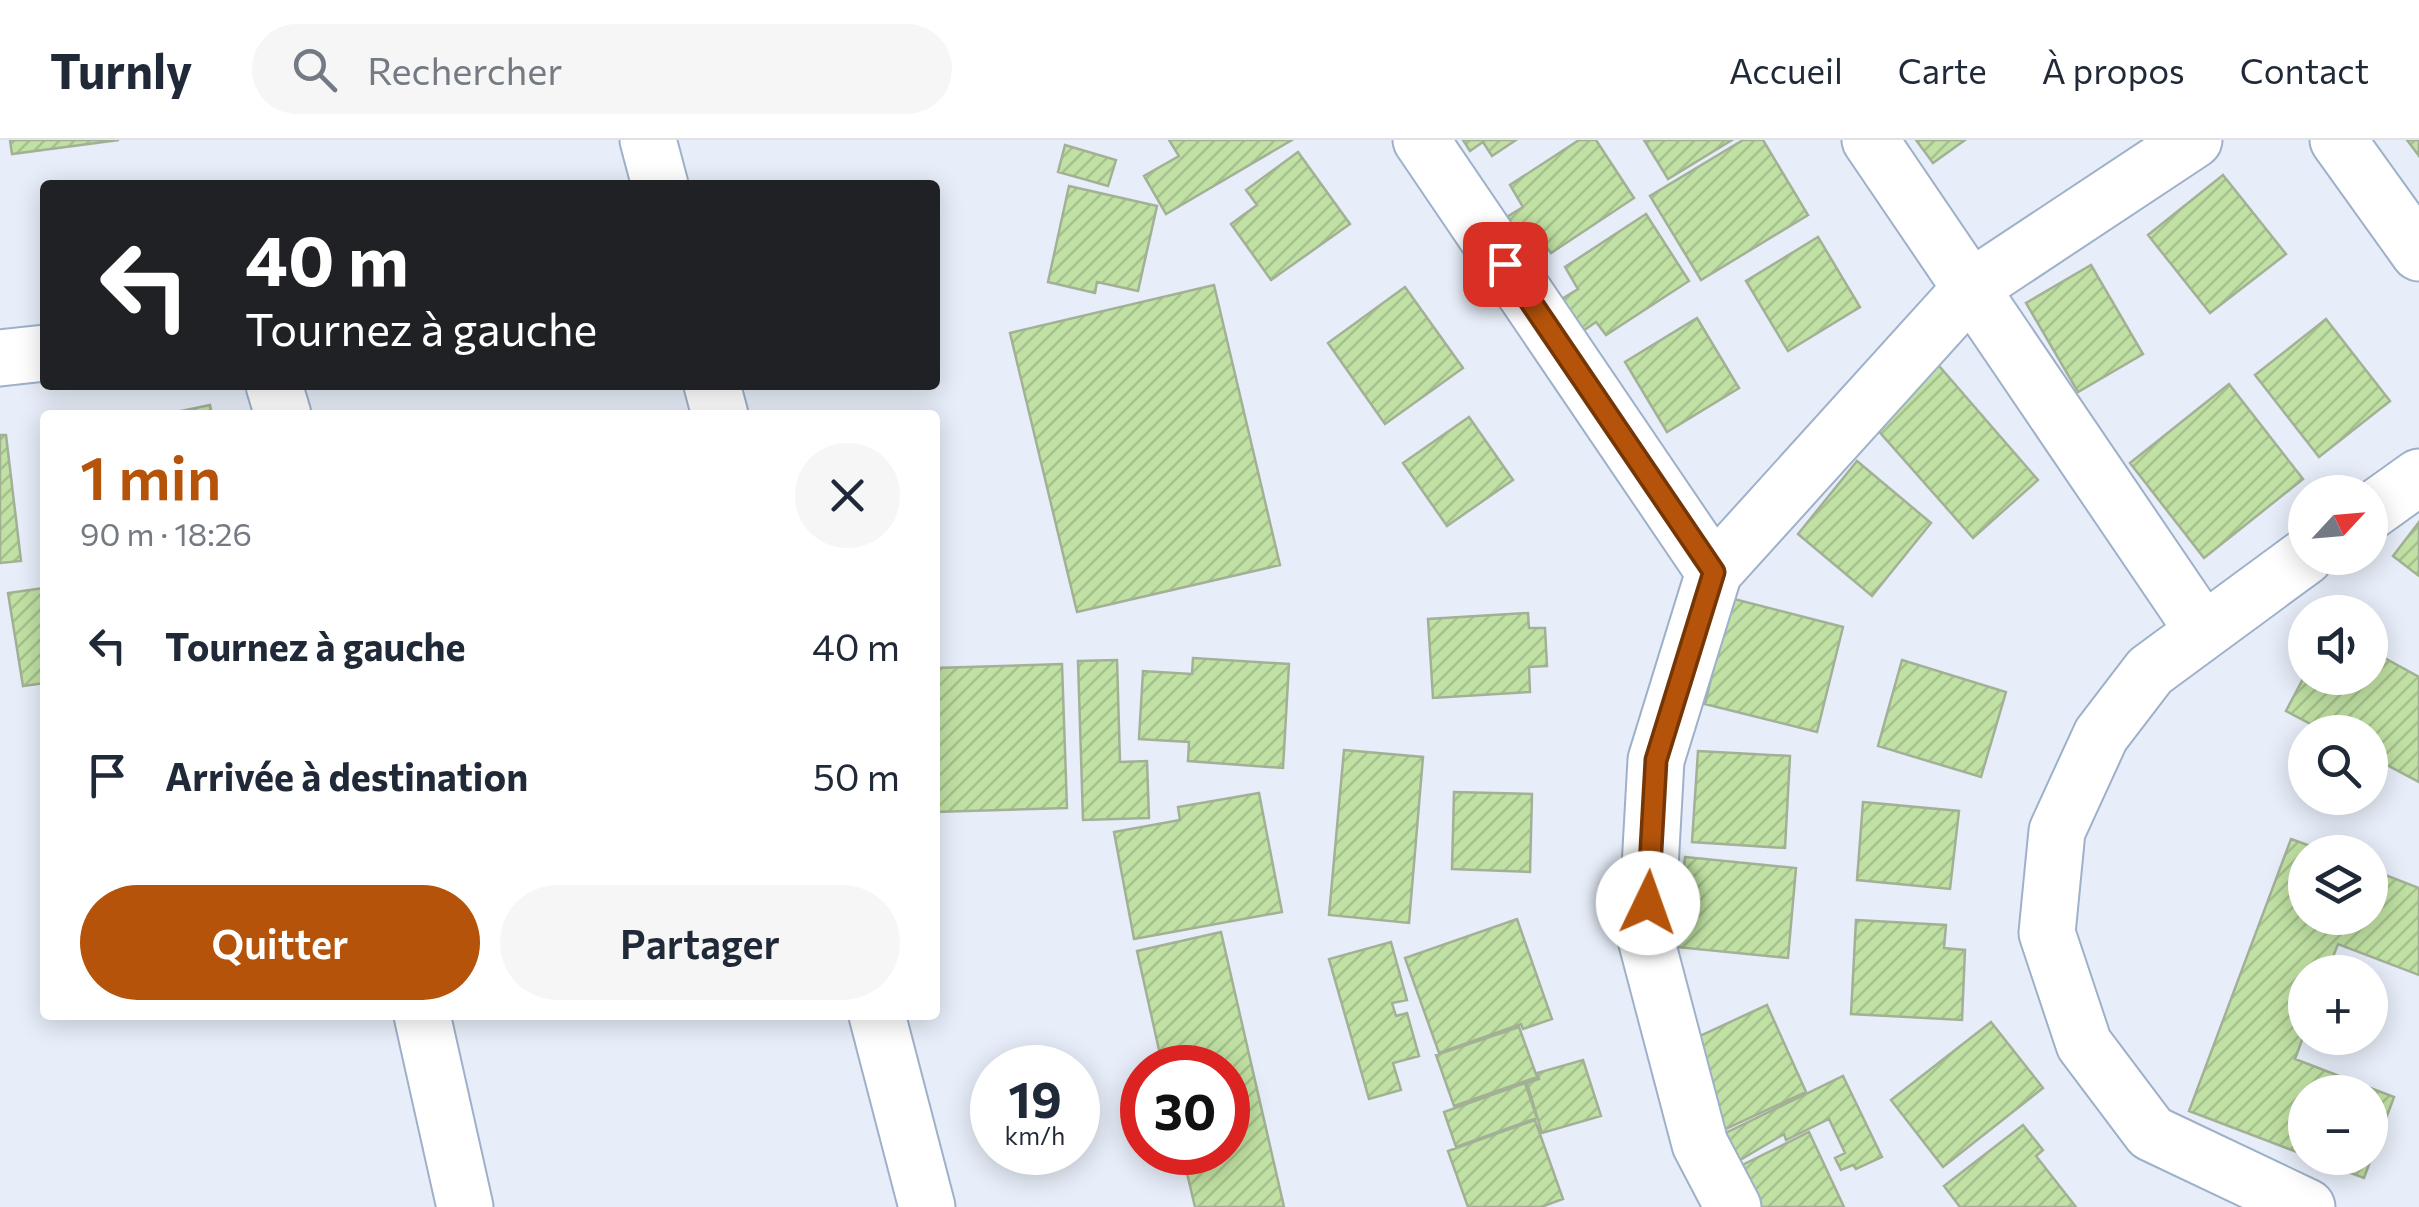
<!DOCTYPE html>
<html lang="fr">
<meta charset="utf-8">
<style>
body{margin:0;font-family:Commissioner,sans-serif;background:#f6f6f7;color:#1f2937;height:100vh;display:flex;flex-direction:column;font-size:38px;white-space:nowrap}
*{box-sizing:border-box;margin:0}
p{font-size:32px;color:#747a83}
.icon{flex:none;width:55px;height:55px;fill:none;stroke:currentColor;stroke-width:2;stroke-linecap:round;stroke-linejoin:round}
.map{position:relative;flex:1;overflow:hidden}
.side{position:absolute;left:40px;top:270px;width:900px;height:610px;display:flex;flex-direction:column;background:#fff;border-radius:10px;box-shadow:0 5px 25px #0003}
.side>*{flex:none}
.hud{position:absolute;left:40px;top:40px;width:900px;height:210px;border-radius:10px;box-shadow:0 5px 25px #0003;background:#202124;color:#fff;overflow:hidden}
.needle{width:65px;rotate:64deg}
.controls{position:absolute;left:2288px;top:335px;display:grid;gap:20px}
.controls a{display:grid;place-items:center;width:100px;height:100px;border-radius:50%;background:#fff;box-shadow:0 5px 25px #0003;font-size:50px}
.speed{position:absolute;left:970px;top:905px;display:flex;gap:20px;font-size:50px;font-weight:700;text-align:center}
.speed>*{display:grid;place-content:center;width:130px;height:130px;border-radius:50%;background:#fff;box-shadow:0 5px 25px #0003;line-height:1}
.speed small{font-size:25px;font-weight:400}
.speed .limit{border:15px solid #d22;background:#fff;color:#111}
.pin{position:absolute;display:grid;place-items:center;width:85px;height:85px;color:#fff;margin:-42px;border-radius:20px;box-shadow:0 5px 15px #0006}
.me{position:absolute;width:110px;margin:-55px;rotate:3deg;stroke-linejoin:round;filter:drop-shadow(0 0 8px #0008)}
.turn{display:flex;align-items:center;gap:35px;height:210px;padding:0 40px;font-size:45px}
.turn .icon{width:130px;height:130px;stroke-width:2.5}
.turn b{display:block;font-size:70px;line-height:85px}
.round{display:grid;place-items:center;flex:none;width:105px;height:105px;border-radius:52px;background:#f6f6f7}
.summary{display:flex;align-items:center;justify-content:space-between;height:170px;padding:0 40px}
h1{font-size:60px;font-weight:600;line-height:75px;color:#b45309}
.button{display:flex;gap:20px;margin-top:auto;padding:20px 40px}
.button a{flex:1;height:115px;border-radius:60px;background:#b45309;color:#fff;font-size:40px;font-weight:600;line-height:115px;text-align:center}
.button a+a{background:#f6f6f7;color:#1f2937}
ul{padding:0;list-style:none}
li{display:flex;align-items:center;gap:30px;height:130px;padding:0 40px}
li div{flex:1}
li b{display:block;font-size:38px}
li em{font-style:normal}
header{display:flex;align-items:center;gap:60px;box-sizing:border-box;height:140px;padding:0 50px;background:#fff;border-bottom:2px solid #e0e1e3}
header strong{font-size:48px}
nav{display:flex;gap:55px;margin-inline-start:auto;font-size:35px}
.search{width:700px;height:90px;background:#f6f6f7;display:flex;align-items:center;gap:25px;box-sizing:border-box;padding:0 35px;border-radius:55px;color:#747a83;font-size:38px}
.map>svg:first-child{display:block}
.building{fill:url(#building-hatch);stroke:#a2b195;stroke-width:2.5}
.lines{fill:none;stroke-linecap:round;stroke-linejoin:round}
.street-casing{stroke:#9eb0ca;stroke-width:59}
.street{stroke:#fff;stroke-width:55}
.route-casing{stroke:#753606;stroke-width:25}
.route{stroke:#b45309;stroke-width:18}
</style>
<header>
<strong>Turnly</strong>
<div class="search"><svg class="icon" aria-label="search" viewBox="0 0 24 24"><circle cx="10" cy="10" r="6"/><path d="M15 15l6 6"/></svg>Rechercher</div>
<nav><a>Accueil</a><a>Carte</a><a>À propos</a><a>Contact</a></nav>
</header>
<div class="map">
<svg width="2419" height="1067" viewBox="0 0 2419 1067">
<defs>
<pattern id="building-hatch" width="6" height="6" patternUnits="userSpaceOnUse" patternTransform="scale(2.5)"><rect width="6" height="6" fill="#c0e1a3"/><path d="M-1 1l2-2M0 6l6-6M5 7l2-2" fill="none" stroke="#a5c18d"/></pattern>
</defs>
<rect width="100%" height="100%" fill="#e7eef9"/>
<path class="building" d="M 10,0 L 119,0 L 12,14 Z
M 1169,0 L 1292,0 L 1166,74 L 1144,36 L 1179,16 Z
M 1463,0 L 1516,0 L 1492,16 L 1483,2 L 1470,11 Z
M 1579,0 L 1596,0 L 1634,58 L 1551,113 L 1541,100 L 1528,109 L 1507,77 L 1523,67 L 1510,45 Z
M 1644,0 L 1732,0 L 1668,39 Z
M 1743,0 L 1763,0 L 1808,75 L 1701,140 L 1650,56 Z
M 1916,0 L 1965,0 L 1933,23 Z
M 2407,0 L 2419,0 L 2419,16 Z
M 1065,5 L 1116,20 L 1108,46 L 1058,32 Z
M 1298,12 L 1350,84 L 1271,140 L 1231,84 L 1257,65 L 1246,50 Z
M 2223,35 L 2286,114 L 2210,173 L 2148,95 Z
M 1069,46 L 1157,66 L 1138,151 L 1097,142 L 1095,153 L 1048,142 Z
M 1646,74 L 1689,141 L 1606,195 L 1596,182 L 1583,191 L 1562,159 L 1578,149 L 1565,127 Z
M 1818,97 L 1860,167 L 1788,211 L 1746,141 Z
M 2091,125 L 2143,214 L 2078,252 L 2026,163 Z
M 1214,145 L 1280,425 L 1077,472 L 1010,193 Z
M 1405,147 L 1463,228 L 1385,284 L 1328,203 Z
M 1697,178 L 1739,248 L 1667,292 L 1625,222 Z
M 2326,179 L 2390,261 L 2319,317 L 2255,235 Z
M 1927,212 L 2038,340 L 1973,398 L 1861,271 Z
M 2229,244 L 2303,339 L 2204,418 L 2130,323 Z
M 210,265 L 212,275 L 162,275 Z
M 1469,277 L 1513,340 L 1447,386 L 1403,323 Z
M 0,295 L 6,295 L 21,421 L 0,423 Z
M 1857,321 L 1931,383 L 1872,456 L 1798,394 Z
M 2419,382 L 2419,436 L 2393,416 Z
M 44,448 L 45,543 L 23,546 L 8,453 Z
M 1730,458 L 1843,487 L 1817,592 L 1705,564 Z
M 1528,473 L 1529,488 L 1545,488 L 1547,526 L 1529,527 L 1530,552 L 1433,558 L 1428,479 Z
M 2370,510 L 2419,537 L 2419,642 L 2370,616 L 2370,592 L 2326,592 L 2286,571 L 2305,535 L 2370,538 Z
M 1193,518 L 1289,524 L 1283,628 L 1188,621 L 1189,602 L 1139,599 L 1143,531 L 1192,534 Z
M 1117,520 L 1120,622 L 1147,621 L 1149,678 L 1083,680 L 1078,521 Z
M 1902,520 L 2006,552 L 1981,637 L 1878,606 Z
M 1062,524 L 1067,668 L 935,672 L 935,528 Z
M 1344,610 L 1423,617 L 1409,783 L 1329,775 Z
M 1698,611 L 1790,616 L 1785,708 L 1692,702 Z
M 1454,652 L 1532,654 L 1530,732 L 1452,729 Z
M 1259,653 L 1282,772 L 1134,799 L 1114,692 L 1180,680 L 1178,667 Z
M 1863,662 L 1959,671 L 1950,749 L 1857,740 Z
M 2291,699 L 2327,712 L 2305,712 L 2305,778 L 2370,778 L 2370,729 L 2419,748 L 2419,835 L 2338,804 L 2327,832 L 2305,832 L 2305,892 L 2295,919 L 2394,957 L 2364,1038 L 2310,1018 L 2370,1018 L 2370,952 L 2305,952 L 2305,1015 L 2189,971 Z
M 1685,717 L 1796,728 L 1788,818 L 1676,807 Z
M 1517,779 L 1552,879 L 1523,889 L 1521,884 L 1439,913 L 1405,818 Z
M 1856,780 L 1946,785 L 1944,808 L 1965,810 L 1962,880 L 1851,874 Z
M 1221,792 L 1284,1067 L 1195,1067 L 1182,1012 L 1228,1012 L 1228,928 L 1163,928 L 1137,811 Z
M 1391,802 L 1407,860 L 1392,863 L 1396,876 L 1407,873 L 1419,916 L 1393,923 L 1401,950 L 1369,959 L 1329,819 Z
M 1767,865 L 1806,952 L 1717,993 L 1678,906 Z
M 1991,882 L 2043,948 L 1943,1027 L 1891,960 Z
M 1519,887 L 1537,937 L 1454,966 L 1436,915 Z
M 1583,920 L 1601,976 L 1542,993 L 1527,943 L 1539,939 L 1537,933 Z
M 1843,936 L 1882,1017 L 1856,1029 L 1853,1025 L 1841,1030 L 1835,1018 L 1845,1013 L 1829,979 L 1786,1000 L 1784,994 L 1725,1029 L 1711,1000 Z
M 1525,943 L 1537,978 L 1456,1007 L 1444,972 Z
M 1535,980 L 1563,1059 L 1541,1067 L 1468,1067 L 1448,1011 Z
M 2023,985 L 2043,1010 L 2036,1016 L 2076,1067 L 1960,1067 L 1944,1046 Z
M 1809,992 L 1844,1067 L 1745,1067 L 1728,1032 Z"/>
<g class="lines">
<g class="street-casing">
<path id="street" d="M 648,0 L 660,45
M 1421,0 L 1714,432
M 1870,0 L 2202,489
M 2338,0 L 2419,113
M 0,218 L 45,213
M 274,245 L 283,275
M 712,245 L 720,275
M 2370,372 L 2419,337
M 2305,417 L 2150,531 L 2101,595 L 2057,691 L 2047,793 L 2084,904 L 2151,993 L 2307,1067
M 422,875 L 465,1067
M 877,875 L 927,1067
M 1733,1067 L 1700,1004 L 1646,799 L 1656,620 L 1714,432 L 1972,147 L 2194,0"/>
</g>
<use href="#street" class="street"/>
</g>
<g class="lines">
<g class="route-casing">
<path id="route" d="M 1505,124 L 1714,432 L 1656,620 L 1648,763"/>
</g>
<use href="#route" class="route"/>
</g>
</svg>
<div class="controls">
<a><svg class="needle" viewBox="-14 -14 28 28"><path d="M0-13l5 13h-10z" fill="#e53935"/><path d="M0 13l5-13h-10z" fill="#747a83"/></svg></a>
<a><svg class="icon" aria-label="sound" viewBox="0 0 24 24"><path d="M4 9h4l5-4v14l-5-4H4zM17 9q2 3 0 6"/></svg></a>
<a><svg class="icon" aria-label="search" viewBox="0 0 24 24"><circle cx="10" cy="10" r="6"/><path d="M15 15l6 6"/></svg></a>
<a><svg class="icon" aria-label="layers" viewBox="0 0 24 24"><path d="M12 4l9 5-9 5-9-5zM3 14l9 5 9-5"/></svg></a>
<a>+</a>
<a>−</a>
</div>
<div class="speed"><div>19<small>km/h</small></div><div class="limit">30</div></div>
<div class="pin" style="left:1505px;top:124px;background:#d93025"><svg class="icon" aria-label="arrive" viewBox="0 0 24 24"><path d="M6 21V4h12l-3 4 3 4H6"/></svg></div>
<svg class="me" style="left:1648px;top:763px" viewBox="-20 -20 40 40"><circle r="19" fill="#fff"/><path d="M0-13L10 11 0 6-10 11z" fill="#b45309"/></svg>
<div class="hud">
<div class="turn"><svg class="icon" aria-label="left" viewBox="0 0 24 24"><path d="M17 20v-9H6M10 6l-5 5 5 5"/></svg><div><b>40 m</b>Tournez à gauche</div></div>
</div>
<section class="side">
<div class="summary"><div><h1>1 min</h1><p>90 m · 18:26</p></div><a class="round"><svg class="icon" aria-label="close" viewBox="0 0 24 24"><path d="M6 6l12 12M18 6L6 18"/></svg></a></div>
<ul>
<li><svg class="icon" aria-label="left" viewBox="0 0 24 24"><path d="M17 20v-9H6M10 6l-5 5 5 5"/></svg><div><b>Tournez à gauche</b></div><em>40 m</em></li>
<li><svg class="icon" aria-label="arrive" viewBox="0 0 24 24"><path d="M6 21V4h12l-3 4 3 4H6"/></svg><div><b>Arrivée à destination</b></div><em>50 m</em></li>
</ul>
<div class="button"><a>Quitter</a><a>Partager</a></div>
</section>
</div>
